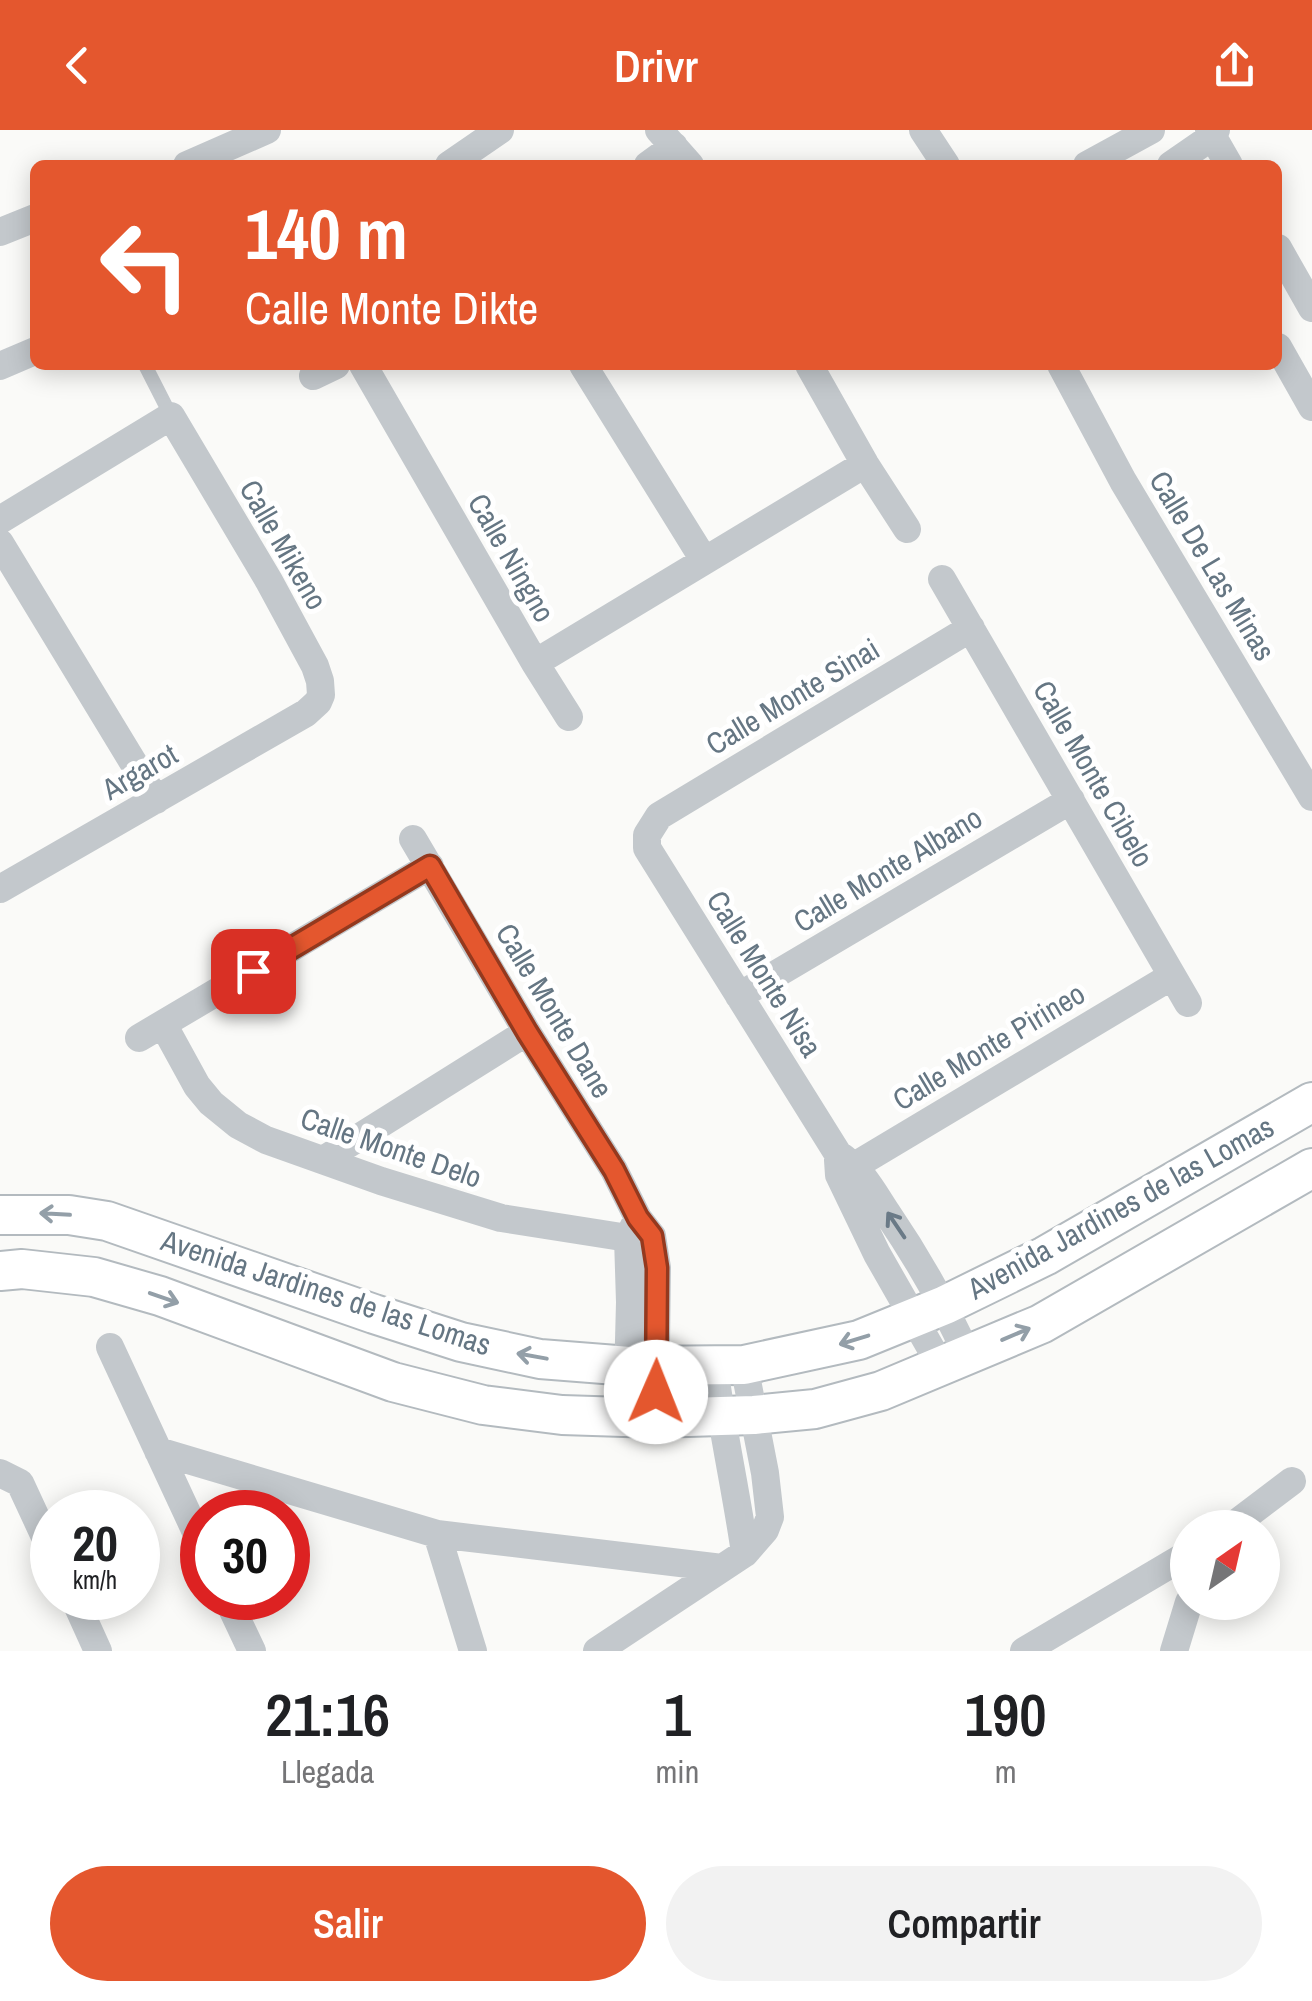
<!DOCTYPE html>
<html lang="es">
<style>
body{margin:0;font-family:"Archivo Narrow",sans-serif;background:#f2f2f2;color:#202124;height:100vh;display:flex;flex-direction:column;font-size:38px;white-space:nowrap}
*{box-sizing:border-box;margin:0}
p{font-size:32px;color:#757577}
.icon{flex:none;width:55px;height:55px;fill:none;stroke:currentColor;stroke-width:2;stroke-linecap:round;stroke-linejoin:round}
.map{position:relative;height:1521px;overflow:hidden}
.drawer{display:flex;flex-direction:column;background:#fff;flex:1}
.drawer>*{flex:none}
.banner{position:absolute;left:30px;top:30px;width:1252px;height:210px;border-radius:15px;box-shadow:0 5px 25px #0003;background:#e4572e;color:#fff;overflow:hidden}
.needle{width:65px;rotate:34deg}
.buttons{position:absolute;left:1170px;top:1380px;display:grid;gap:20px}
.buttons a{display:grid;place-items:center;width:110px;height:110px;border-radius:50%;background:#fff;box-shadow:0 5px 25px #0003;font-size:50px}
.speed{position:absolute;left:30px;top:1360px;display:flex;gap:20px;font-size:50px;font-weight:700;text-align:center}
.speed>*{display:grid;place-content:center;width:130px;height:130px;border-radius:50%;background:#fff;box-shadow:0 5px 25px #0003;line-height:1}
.speed small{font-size:25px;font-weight:400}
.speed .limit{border:15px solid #d22;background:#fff;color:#111}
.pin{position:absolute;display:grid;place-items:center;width:85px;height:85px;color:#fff;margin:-42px;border-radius:20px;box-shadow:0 5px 15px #0006}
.me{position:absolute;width:110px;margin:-55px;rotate:1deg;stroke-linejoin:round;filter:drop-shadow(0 0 8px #0008)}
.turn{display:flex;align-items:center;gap:35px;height:210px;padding:0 50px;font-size:45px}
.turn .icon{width:130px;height:130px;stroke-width:2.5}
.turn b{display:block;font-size:70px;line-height:85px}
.eta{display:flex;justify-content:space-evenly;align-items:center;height:170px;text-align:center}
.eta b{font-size:60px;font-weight:600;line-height:70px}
.primary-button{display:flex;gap:20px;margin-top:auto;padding:20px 50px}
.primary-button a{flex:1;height:115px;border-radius:60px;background:#e4572e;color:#fff;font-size:40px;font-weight:600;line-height:115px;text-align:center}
.primary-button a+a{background:#f2f2f2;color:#202124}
header{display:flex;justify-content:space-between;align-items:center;height:130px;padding:0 50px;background:#e4572e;color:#fff;font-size:45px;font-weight:600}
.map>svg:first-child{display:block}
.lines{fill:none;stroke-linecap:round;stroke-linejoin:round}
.secondary-casing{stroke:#b3babf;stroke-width:42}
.lane{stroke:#c3c8cc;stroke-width:14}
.street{stroke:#c3c8cc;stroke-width:28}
.secondary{stroke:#fff;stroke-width:38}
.oneway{stroke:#939fa8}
.oneway2{stroke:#6a7a87}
.route-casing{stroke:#94391e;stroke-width:25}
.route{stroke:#e4572e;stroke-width:18}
.labels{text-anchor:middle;stroke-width:10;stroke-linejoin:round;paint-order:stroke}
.street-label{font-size:30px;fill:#657683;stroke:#fff}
</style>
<header><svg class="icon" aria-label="back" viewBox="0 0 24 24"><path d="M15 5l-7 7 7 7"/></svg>Drivr<svg class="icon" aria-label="share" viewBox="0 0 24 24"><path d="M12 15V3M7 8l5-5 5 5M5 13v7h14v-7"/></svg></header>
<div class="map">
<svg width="1312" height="1521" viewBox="0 0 1312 1521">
<rect width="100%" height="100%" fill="#fafaf8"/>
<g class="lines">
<g class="secondary-casing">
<path id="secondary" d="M 0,1085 L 69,1085 L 107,1091 L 374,1184 L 461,1212 L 540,1229 L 629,1236 L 744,1235 L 859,1210 L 945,1175 L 1045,1126 L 1312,972
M 0,1141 L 22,1139 L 94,1147 L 160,1166 L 393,1252 L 483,1275 L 562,1285 L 655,1288 L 754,1285 L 815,1279 L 881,1261 L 1041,1194 L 1312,1038"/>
</g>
<path class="lane" d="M 145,235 L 171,286"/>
<path class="street" d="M 659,0 L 690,35
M 923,0 L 946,35
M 1209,0 L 1229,35
M 187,35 L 267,0
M 449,35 L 500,0
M 648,35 L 674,16
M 1087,35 L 1151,0
M 1171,35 L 1213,6 L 1216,0
M 0,102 L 35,88
M 1278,118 L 1312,178
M 1278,217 L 1312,277
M 363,235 L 535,533 L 569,587
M 583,235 L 704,430
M 809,235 L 865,334 L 907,399
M 1061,235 L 1123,351 L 1312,667
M 0,236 L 35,221
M 313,246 L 336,235
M 0,390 L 171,286 L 269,451 L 315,536 L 320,551 L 321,565 L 318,572 L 306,583 L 0,759
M 0,413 L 156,670
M 942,449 L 1188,873
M 535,533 L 865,334
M 413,709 L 527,902 L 614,1040 L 638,1088 L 652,1106 L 657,1138 L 655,1288
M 739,866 L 1071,670
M 163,894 L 197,956 L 211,973 L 238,995 L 266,1010 L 381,1051 L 501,1088 L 628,1108 L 652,1106
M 139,908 L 430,736
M 323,1030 L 527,902
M 838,1030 L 839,1045 L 877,1124 L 941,1236
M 841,1044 L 1172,846
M 110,1217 L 202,1415
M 967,1225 C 944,1174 919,1130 887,1083 C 872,1060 861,1039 838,1024 L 647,718 L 647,705 L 659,686 L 971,498
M 714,1236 C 722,1299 736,1360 745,1423
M 627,1287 L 630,1172 L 628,1108 L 635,1094
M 158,1321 L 437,1404 L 722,1438
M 0,1343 L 20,1353 L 52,1422
M 1230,1398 L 1292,1351
M 437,1404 L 473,1521
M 74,1468 L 98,1521
M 227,1468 L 252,1521
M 597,1521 L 745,1423 L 765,1400 L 770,1387 L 765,1343 L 744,1235
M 1024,1521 L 1188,1424
M 1174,1521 L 1189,1472"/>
<use href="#secondary" class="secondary"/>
</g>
<defs><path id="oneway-shaft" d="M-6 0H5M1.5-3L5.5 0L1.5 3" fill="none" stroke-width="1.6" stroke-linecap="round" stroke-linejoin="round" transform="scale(2.5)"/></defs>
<g class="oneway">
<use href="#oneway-shaft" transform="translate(55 1084) rotate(-177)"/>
<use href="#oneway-shaft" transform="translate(164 1168) rotate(19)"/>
<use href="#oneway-shaft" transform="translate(1016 1204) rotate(-23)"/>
<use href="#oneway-shaft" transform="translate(854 1210) rotate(163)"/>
<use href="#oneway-shaft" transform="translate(532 1226) rotate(-170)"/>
</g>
<use class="oneway2" href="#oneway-shaft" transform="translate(896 1095) rotate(-124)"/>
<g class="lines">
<g class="route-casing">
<path id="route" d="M 253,841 L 430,736 L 527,902 L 614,1040 L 638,1088 L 652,1106 L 657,1138 L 656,1262"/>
</g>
<use href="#route" class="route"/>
</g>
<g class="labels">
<g class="street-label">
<text transform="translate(283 415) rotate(60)" y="10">Calle Mikeno</text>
<text transform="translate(511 428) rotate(60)" y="10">Calle Ningno</text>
<text transform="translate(1212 436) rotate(59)" y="10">Calle De Las Minas</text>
<text transform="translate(793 567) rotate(-31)" y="10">Calle Monte Sinai</text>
<text transform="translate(140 642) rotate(-30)" y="10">Argarot</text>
<text transform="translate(1093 644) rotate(60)" y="10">Calle Monte Cibelo</text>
<text transform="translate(888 740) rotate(-31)" y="10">Calle Monte Albano</text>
<text transform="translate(764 844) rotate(58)" y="10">Calle Monte Nisa</text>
<text transform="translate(554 881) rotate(59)" y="10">Calle Monte Dane</text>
<text transform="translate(989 917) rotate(-31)" y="10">Calle Monte Pirineo</text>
<text transform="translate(391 1018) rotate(19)" y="10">Calle Monte Delo</text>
<text transform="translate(1121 1078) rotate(-29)" y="10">Avenida Jardines de las Lomas</text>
<text transform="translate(326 1163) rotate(18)" y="10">Avenida Jardines de las Lomas</text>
</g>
</g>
</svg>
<div class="buttons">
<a><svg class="needle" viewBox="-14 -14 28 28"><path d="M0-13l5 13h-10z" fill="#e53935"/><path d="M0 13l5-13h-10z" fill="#757577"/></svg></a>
</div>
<div class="speed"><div>20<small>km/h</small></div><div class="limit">30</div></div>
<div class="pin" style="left:253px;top:841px;background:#d93025"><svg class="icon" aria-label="arrive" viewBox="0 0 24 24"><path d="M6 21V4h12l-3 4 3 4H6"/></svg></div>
<svg class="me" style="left:656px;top:1262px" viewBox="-20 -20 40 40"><circle r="19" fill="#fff"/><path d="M0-13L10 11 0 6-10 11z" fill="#e4572e"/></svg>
<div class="banner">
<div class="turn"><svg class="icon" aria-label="left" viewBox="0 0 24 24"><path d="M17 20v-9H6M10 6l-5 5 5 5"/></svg><div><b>140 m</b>Calle Monte Dikte</div></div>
</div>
</div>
<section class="drawer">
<div class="eta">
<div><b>21:16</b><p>Llegada</p></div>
<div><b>1</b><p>min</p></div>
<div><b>190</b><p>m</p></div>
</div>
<div class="primary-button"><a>Salir</a><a>Compartir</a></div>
</section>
